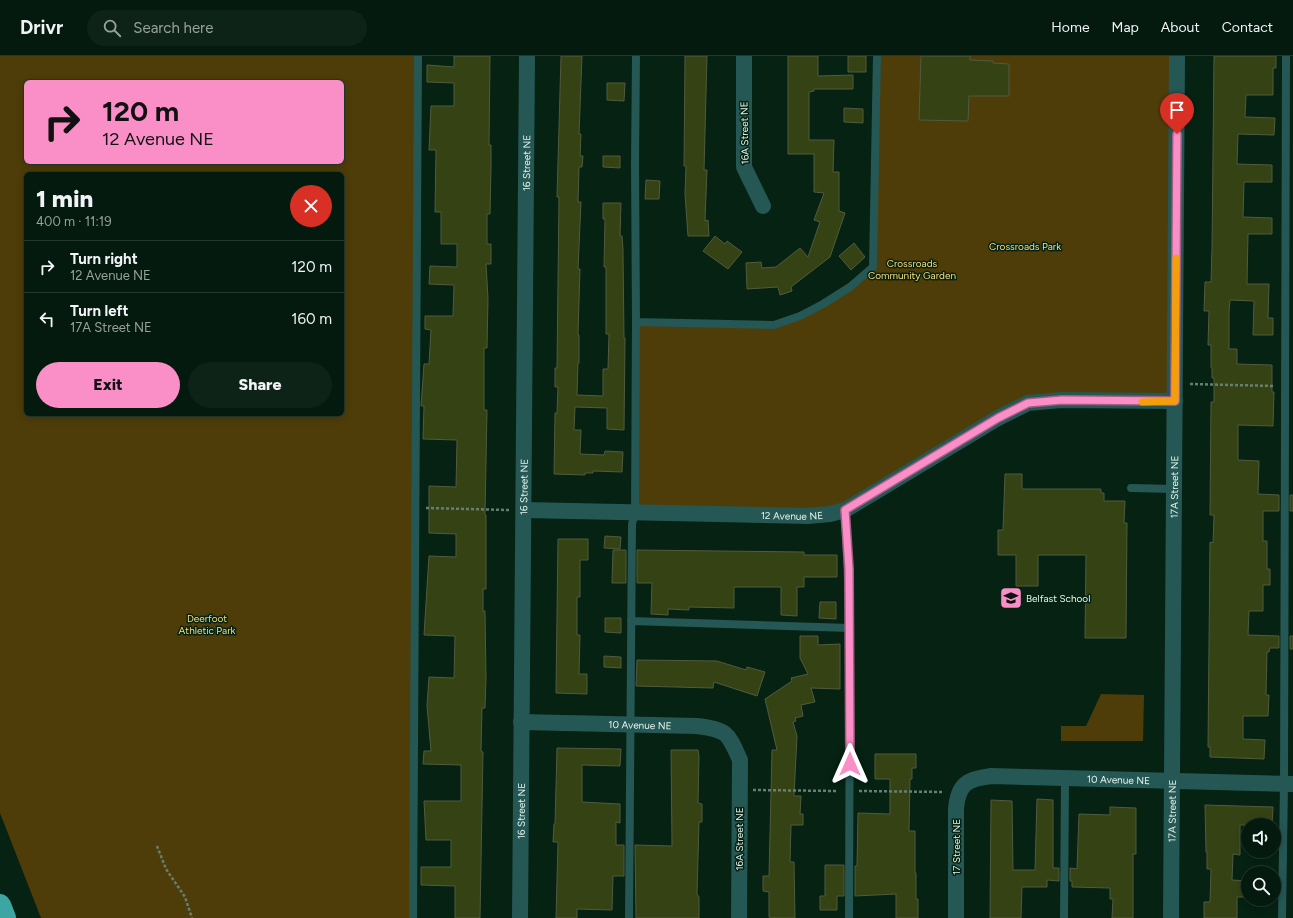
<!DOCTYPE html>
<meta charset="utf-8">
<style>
body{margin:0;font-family:Figtree,sans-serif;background:#0d2317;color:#f1f3f6;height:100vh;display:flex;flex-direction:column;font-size:15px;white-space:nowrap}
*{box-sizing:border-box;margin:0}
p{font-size:13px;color:#97a19e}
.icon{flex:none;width:22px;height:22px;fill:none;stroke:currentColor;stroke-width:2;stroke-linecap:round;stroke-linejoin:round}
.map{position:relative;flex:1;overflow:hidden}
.side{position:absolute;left:24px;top:116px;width:320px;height:244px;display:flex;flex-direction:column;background:#041a0e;border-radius:6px;box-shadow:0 2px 10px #0003,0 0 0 1px #25382e}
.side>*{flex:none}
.guide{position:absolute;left:24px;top:24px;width:320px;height:84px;border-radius:6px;box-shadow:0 2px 10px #0003,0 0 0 1px #25382e;background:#fa8fc8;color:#111;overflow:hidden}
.controls{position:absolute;left:1241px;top:762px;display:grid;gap:8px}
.controls a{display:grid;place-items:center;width:40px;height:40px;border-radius:50%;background:#041a0e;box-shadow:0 2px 10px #0003,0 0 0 1px #25382e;font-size:20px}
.pin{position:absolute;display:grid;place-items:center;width:34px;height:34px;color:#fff;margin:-41px -17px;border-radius:50% 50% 50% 0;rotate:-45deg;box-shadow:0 0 4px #0007}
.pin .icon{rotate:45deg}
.me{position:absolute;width:44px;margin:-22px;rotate:0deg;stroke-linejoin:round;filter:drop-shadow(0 0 3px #0008)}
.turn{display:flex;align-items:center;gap:14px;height:84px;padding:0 12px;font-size:18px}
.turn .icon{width:52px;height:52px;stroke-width:2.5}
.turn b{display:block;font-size:28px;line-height:34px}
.round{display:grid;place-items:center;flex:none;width:42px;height:42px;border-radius:21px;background:#0d2317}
.summary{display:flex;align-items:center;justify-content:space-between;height:68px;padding:0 12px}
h1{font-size:24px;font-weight:800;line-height:30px}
.action{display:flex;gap:8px;margin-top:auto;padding:8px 12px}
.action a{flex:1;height:46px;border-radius:24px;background:#fa8fc8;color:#111;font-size:16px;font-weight:800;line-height:46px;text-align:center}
.action a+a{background:#0d2317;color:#f1f3f6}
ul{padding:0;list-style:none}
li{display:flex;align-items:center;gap:12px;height:52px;padding:0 12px;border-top:1px solid #25382e}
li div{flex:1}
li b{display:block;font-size:15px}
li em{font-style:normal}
header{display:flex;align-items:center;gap:24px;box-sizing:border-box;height:56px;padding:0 20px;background:#041a0e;border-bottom:1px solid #25382e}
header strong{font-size:19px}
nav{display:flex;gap:22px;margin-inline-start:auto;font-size:14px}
.search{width:280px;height:36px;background:#0d2317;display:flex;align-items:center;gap:10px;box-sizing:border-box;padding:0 14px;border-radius:22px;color:#97a19e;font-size:15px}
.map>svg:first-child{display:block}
.green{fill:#4e3d09;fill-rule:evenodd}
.building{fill:#354314;stroke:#515b3f}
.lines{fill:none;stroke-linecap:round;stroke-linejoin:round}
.path{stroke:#677f72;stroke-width:2.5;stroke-dasharray:3 2;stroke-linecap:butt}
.service{stroke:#255755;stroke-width:8}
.minor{stroke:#255755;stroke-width:16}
.motorway{stroke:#3da6a2;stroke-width:22}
.route-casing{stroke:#a25d82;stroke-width:10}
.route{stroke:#fa8fc8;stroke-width:7}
.slow{stroke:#f59e0b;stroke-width:7}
.labels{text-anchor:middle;stroke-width:3;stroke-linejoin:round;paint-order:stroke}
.street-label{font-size:10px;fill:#e4f5ea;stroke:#052213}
.park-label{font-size:10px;fill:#fddb7e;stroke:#052213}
.poi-label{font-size:10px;fill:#e4f5ea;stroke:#052213;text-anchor:start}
</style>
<header>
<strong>Drivr</strong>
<div class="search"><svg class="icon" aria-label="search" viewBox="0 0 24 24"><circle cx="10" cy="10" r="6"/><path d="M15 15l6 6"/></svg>Search here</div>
<nav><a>Home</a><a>Map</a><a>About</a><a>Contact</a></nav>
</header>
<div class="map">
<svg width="1293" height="862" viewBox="0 0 1293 862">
<rect width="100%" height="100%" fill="#052213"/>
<path class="green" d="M 0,0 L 418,0 L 413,862 L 41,862 L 0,757 ZM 26,26 L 342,26 L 342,106 L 26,106 ZM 26,118 L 342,118 L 342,358 L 26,358 Z
M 877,0 L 1177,0 L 1175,345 L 1045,345 L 845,454 L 635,457 L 636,266 L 774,269 L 800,260 L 873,211 Z
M 1101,638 L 1144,639 L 1143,685 L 1061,685 L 1061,670 L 1086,670 Z"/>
<path class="building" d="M 454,0 L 490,0 L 489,89 L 491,89 L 491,111 L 490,158 L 487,158 L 487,188 L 491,188 L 491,208 L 486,208 L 488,242 L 487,292 L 484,292 L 484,354 L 487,354 L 485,459 L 486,459 L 486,533 L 483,533 L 483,555 L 485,555 L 486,622 L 485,652 L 482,652 L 481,695 L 483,696 L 480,862 L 455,862 L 455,830 L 421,829 L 421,811 L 451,811 L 451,784 L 426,784 L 424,745 L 461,745 L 461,709 L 423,708 L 424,695 L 431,695 L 427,650 L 429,621 L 454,622 L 455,580 L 424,579 L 429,500 L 456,501 L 456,478 L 429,477 L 429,430 L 456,431 L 457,384 L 423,383 L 424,350 L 421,350 L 424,308 L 429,308 L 431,274 L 425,273 L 425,260 L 453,260 L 454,229 L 429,228 L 430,210 L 457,211 L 457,188 L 441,188 L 441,156 L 435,156 L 436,94 L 429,94 L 431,50 L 454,50 L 454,27 L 427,26 L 427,9 L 454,11 Z
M 561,0 L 582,0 L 579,78 L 581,78 L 580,100 L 583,100 L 582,111 L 579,111 L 578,146 L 581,146 L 578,213 L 580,213 L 578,279 L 579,279 L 579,307 L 578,307 L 577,339 L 603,340 L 603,313 L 608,313 L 609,278 L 606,278 L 606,211 L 604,211 L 605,163 L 603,163 L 603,147 L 621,147 L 620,180 L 622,180 L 623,193 L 624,282 L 625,282 L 624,374 L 607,373 L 607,352 L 575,351 L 574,374 L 581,374 L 580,398 L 604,399 L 605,395 L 623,396 L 622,416 L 593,415 L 593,417 L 585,417 L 585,419 L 554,418 L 555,357 L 557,357 L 558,331 L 555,331 L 555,312 L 557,312 L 559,141 L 557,141 Z
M 685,0 L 707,0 L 704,114 L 707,114 L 705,165 L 708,164 L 709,180 L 688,180 L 685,138 L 686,110 L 684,110 Z
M 788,0 L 818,0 L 818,20 L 853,19 L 853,33 L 814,33 L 814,35 L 809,36 L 809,84 L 834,84 L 833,116 L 839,116 L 839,155 L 845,157 L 830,201 L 791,231 L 792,235 L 780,239 L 778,231 L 747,233 L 746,207 L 761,206 L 762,212 L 776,211 L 800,192 L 808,201 L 820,166 L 814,164 L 824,137 L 814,136 L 814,98 L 788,98 Z
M 848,0 L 866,0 L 866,16 L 848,16 Z
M 921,0 L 970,0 L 970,4 L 993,5 L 993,7 L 1009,8 L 1009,40 L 969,40 L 968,65 L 919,64 Z
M 1214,0 L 1276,0 L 1276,12 L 1273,12 L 1273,39 L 1246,39 L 1245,61 L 1275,62 L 1274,79 L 1238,78 L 1237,108 L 1272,109 L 1272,126 L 1244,126 L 1243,161 L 1272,162 L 1272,178 L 1248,178 L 1247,228 L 1269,228 L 1268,262 L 1273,262 L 1273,279 L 1253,279 L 1254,245 L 1230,244 L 1229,256 L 1229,293 L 1237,293 L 1237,308 L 1272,309 L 1272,336 L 1274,336 L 1273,370 L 1238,369 L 1238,404 L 1259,405 L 1258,438 L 1279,439 L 1279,455 L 1263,455 L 1263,485 L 1267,485 L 1267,513 L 1270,513 L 1270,529 L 1263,529 L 1263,555 L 1249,555 L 1248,579 L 1279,580 L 1279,592 L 1270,592 L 1269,596 L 1267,596 L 1266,639 L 1269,639 L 1268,660 L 1243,660 L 1243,683 L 1265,684 L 1264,703 L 1210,701 L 1210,691 L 1208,691 L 1210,486 L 1213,487 L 1214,459 L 1210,459 L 1211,346 L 1214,346 L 1214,322 L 1212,322 L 1212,312 L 1211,312 L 1211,289 L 1208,289 L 1209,255 L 1204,255 L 1205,226 L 1211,226 L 1212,192 Z
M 607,27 L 625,27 L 624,45 L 607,44 Z
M 844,52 L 863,53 L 863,67 L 844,66 Z
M 603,100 L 620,100 L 620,112 L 603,111 Z
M 646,124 L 660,125 L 659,143 L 645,143 Z
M 715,180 L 725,188 L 727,185 L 742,196 L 728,213 L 703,195 Z
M 854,187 L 865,201 L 851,214 L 839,200 Z
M 1005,418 L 1022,418 L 1022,433 L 1101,433 L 1101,437 L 1104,437 L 1104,445 L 1125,445 L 1124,467 L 1127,467 L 1126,582 L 1085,582 L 1086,499 L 1038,499 L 1038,530 L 1016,530 L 1016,499 L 998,499 L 998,474 L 1003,474 Z
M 1290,439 L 1293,439 L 1293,455 L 1290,455 Z
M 605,480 L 621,481 L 620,493 L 604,492 Z
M 558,483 L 588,483 L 588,504 L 580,504 L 580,541 L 577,541 L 577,579 L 580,579 L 579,618 L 587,618 L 587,638 L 556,637 Z
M 613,494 L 626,494 L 626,527 L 612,527 Z
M 637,494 L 804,496 L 804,499 L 837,499 L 837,521 L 804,521 L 804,531 L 797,531 L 797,560 L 781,559 L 781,531 L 734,531 L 734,552 L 689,551 L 689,554 L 668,553 L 668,559 L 651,558 L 652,527 L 637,527 Z
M 820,546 L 836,546 L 836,563 L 819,562 Z
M 605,562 L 621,562 L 621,577 L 605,576 Z
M 800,580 L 818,580 L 818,589 L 840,588 L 840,633 L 811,632 L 815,646 L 801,649 L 803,660 L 795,662 L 796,665 L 793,666 L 797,680 L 794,740 L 801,740 L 800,758 L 803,758 L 803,769 L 791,769 L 790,806 L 794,806 L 795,862 L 771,862 L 769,861 L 769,836 L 763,835 L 763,820 L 769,820 L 772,694 L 777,694 L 765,643 L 792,625 L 791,622 L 808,618 L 800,602 Z
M 1290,580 L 1293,580 L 1293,593 L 1290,593 Z
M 604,600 L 621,601 L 621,612 L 604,611 Z
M 637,604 L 717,605 L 746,614 L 747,611 L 765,616 L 757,640 L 714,626 L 713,632 L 636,630 Z
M 557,692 L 621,693 L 620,710 L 582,709 L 582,746 L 620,748 L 620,767 L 616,766 L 616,789 L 624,789 L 624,820 L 613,820 L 612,854 L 577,853 L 577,862 L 556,862 L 558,786 L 553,786 L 554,768 L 555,768 Z
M 671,694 L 698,694 L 699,701 L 698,747 L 702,748 L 702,766 L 699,766 L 697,838 L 699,841 L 699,862 L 636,862 L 635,789 L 672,790 Z
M 875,698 L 916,698 L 916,712 L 912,712 L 912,723 L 910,723 L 909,775 L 915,775 L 915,817 L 916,817 L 916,843 L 918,843 L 918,862 L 896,862 L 896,838 L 855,840 L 855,810 L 857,810 L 858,757 L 890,758 L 890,723 L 875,723 Z
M 1037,743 L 1053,744 L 1053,812 L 1059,812 L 1059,825 L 1047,824 L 1047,831 L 1022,831 L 1021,862 L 990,862 L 991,744 L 1012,745 L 1013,814 L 1035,814 Z
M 1205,749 L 1273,751 L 1272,769 L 1240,769 L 1240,799 L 1233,798 L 1232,824 L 1248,825 L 1248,841 L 1237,841 L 1237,862 L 1204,862 L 1204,846 L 1210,846 L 1211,813 L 1207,813 L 1207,796 L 1206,796 Z
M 1110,751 L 1136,752 L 1136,798 L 1133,798 L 1133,862 L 1112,862 L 1113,843 L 1110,843 L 1110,832 L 1072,831 L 1072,825 L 1070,825 L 1070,812 L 1077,813 L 1079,758 L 1110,759 Z
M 825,809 L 844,809 L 844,840 L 837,840 L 837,854 L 820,854 L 820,840 L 825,840 Z"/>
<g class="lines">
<path class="path" d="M 1190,328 L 1275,330
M 426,452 L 509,454
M 753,734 L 838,735
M 859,735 L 944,736
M 157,790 L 166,813 L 185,841 L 192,862"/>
<path class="service" d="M 636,266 L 774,269 L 800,260 L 823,248 L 850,231 L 873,211 L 877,0
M 1131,432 L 1174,433
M 845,454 L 850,572 L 849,862
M 631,565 L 850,572
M 413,862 L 418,0
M 629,862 L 632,468 L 635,457 L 636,266 L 635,107 L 636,0
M 1064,862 L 1065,722
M 1282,862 L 1284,728 L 1286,0"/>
<g class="minor">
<path d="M 744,0 L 744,111 L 763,150"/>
<path id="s1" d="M 524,454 L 808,460 L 830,458 L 845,454 L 998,362 L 1028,347 L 1061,344 L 1175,345"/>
<path id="s2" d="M 521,666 L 697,670 C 728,674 728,677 740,704 L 739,862"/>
<path id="s3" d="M 520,862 L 527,0"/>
<path id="s4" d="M 956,862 L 956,753 C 958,728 967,723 991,720 L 1293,728"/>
<path id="s5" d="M 1171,862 L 1177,0"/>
</g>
<path class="motorway" d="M 0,849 L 5,862"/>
</g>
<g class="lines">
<g class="route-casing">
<path id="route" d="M 850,708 L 849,513 L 845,454 L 998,362 L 1028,347 L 1062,344 L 1175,345 L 1177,78"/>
</g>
<use href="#route" class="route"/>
<path class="slow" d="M 1142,346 L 1175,345 L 1176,202"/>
</g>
<defs>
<g id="school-square" transform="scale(1.15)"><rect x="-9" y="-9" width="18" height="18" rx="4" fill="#fa8fc8" stroke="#052213"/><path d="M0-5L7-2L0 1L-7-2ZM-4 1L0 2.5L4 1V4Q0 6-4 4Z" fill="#111"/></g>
</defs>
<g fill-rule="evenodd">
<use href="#school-square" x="1011" y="542"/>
</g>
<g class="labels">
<g class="street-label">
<text transform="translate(744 77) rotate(-91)" y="4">16A Street NE</text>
<text dy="4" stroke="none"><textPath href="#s3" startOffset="755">16 Street NE</textPath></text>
<text dy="4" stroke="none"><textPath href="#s3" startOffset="431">16 Street NE</textPath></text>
<text dy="4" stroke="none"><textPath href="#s5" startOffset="431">17A Street NE</textPath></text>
<text dy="4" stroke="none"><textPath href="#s1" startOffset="268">12 Avenue NE</textPath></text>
<text dy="4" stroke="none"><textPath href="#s2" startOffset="119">10 Avenue NE</textPath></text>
<text dy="4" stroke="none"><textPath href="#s4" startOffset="291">10 Avenue NE</textPath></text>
<text dy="4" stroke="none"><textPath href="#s3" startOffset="107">16 Street NE</textPath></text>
<text dy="4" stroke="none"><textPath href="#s5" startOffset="107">17A Street NE</textPath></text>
<text transform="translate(739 783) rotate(-90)" y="4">16A Street NE</text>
<text transform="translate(956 791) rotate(-90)" y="4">17 Street NE</text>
</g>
<g class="park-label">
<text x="1025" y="194">Crossroads Park</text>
<text x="912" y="211">Crossroads<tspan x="912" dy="12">Community Garden</tspan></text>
<text x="207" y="566">Deerfoot<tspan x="207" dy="12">Athletic Park</tspan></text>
</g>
<g class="poi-label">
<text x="1026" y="546">Belfast School</text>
</g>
</g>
</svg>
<div class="controls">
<a><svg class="icon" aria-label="sound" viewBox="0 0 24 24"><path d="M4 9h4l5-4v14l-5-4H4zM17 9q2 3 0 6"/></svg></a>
<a><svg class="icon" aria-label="search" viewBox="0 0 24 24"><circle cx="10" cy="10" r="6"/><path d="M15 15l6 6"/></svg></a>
</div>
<div class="pin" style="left:1177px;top:78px;background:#d93025"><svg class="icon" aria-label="arrive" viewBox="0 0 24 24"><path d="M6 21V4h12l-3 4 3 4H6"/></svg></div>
<svg class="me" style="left:850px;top:708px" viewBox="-20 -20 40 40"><path d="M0-17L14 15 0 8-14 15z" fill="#fa8fc8" stroke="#fff" stroke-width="4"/></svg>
<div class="guide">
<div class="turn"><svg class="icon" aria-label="right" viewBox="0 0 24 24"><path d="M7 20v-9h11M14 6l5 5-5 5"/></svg><div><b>120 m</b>12 Avenue NE</div></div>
</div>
<section class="side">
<div class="summary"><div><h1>1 min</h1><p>400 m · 11:19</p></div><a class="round" style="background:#d93025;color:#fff"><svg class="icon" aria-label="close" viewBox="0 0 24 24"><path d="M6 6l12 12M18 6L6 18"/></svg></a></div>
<ul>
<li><svg class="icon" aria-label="right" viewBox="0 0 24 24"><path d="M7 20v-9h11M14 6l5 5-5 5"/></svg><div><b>Turn right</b><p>12 Avenue NE</p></div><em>120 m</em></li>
<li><svg class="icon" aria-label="left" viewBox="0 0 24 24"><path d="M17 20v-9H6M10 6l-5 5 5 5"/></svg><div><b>Turn left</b><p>17A Street NE</p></div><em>160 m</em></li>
</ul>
<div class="action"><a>Exit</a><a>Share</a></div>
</section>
</div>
